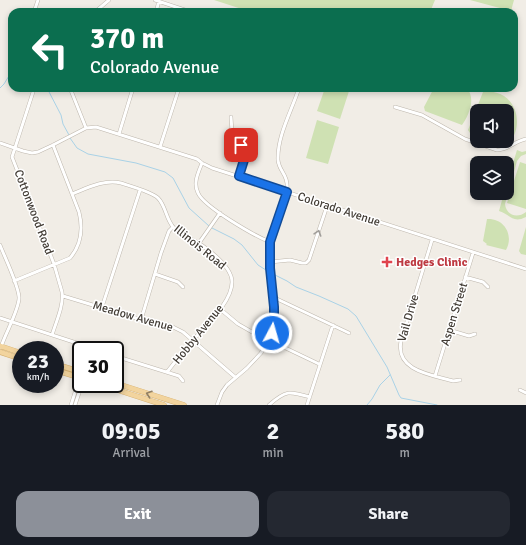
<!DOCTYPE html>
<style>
body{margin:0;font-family:Signika,sans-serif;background:#242831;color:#f1f3f6;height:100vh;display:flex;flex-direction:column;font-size:15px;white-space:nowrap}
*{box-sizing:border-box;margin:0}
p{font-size:13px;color:#9ea1a6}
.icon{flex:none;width:22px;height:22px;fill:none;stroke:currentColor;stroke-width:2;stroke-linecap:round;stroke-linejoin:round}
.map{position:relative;height:405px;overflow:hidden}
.sheet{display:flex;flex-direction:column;background:#171b24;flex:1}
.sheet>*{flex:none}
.banner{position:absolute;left:8px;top:8px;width:510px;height:84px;border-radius:12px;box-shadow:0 2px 6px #0003;background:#0b6e4f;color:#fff;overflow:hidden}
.fabs{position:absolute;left:470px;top:104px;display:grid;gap:8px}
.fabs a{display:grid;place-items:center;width:44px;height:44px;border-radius:8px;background:#171b24;box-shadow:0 2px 6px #0003;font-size:20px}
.speed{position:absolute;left:12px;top:341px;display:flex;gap:8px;font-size:20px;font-weight:700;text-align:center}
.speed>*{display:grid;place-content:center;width:52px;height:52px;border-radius:50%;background:#171b24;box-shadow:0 2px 6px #0003;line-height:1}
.speed small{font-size:10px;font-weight:400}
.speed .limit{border:2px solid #111;border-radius:6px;background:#fff;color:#111}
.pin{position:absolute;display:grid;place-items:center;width:34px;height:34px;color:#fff;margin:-17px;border-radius:8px;box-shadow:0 2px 6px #0006}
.me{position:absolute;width:44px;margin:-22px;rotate:6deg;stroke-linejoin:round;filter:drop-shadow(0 0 3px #0008)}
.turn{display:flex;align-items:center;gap:14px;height:84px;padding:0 16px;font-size:18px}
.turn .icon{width:52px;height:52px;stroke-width:2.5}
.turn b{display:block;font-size:28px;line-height:34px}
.eta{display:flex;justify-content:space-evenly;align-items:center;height:68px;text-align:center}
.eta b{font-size:24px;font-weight:800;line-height:28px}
.cta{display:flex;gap:8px;margin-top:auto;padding:8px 16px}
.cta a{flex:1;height:46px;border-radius:12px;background:#8c9099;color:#fff;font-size:16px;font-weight:800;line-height:46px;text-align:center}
.cta a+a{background:#242831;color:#f1f3f6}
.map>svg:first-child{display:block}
.green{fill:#cfe1b3}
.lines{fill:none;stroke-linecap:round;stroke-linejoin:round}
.stream{stroke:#a9d2e7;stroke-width:1}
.street-casing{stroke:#beb7ad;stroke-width:4}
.primary-casing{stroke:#d5b070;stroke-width:5.5}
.street{stroke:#fff;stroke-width:3}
.primary{stroke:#f2d49e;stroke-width:4.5}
.oneway{stroke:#a19e9a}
.oneway2{stroke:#928165}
.route-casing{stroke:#114b97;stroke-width:10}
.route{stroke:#1a73e8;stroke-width:7}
.health-dot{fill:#e0444e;stroke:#fff;stroke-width:1.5}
.labels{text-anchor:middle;stroke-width:3;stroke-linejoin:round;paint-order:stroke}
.street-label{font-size:12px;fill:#433d36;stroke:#fff}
.health-label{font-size:12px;font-weight:bold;fill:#be3a42;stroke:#fff;text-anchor:start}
</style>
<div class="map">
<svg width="526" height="405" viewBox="0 0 526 405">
<rect width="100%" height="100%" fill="#f1ede6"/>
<path class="green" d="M 214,0 L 435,0 L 430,12 L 251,12 Z
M 470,0 L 514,0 L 511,11 Z
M 325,88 L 350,88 L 340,119 L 317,111 Z
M 434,88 L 467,88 C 476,99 469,115 462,125 L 425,111 L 424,107 Z
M 488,91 C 494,92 499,93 504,96 C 519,106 521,128 510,142 L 507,141 L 507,111 L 477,111 L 477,134 L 470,133 L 468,130 L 483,92 Z
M 317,120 L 339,127 L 328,164 L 306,158 Z
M 517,150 L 522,152 L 526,151 L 526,154 L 521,156 L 517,161 L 505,204 C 506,215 517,219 526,212 L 526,217 C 512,224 510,214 499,211 L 504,193 L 507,193 L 507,183 Z
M 520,162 L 526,164 L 526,209 L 507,203 Z
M 487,219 C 505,218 514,236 506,250 L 486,245 L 487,244 L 483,241 Z
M 526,227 L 526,255 L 521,254 L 519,251 Z"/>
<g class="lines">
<path class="stream" d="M 0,88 L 4,84 L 12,71
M 47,88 L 61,115 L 63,124 L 69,135
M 70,138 L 77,148 L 88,154 L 136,163 L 165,172 L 173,178 L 189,208 L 209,226
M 212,228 L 234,239 L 242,245 L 258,265 L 269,272
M 273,274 L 287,281 L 296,287 L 319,296 L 348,309 L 356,316 L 387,367 L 399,395 L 401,398 L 437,405
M 367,405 L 372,399 L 380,385 L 390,375"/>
<g class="street-casing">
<path id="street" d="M 155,0 L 191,12
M 34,12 L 38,0
M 95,12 L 109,0
M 156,12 L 159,1
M 70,88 L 86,128
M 290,88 L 298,91
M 34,89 L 12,157 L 54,264 L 62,292 C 64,305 56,322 52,335
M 395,107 L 422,115 L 465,139 L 497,150 C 508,150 515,141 526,139
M 231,117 L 232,132 L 241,145 L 243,153 L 244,161 L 239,176
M 119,134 L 133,88
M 0,143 L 23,151 L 32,153 L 38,152 L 53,145 L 86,128 L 96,127 L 197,159 L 202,163 L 212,168 L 526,269
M 160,147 L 179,88
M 202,163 C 198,173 193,183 198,193 C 204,207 255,236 270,242
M 72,194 C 87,188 104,179 121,183 C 130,186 152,192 158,198 C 166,206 166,220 174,228 C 180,234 189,238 197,242 C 209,250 232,266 232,282 C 232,302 206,325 194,339 C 184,350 176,361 167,372
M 432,240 L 401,341 C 395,371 432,375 453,381 L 460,380
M 199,243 L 220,213
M 0,245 C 5,258 18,284 19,297 C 20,308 5,334 1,347
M 270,262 L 290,260 L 302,263 L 306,263 L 309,260 L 327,206
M 155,274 L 178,282 L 183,287
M 465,277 L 483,282 L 488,287
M 14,281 L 70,258 C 81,245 83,228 79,212 L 53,145
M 63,296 L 149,322 L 169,325 L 183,332 L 235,377
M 273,299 L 277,299 L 349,333
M 102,307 L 140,190
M 220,309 L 238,324 L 252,332 L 319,364
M 0,318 L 98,350
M 141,320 L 161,253 L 169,231 L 173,227
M 449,330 L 469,336 L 475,334
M 115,356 L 179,376 L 183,381
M 435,376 L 473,253
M 520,390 L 526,393
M 71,405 L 78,383 L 81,380
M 75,405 L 82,384
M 217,405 L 222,392 L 227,385 L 247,368 L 261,353 L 272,333 L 274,324 L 274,307 L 270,268 L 270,242 L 287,192 C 289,174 279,172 278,160 C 277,136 292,110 299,88
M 269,405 C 286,390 289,391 310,397
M 307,405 L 333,325"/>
</g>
<g class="primary-casing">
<path id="primary" d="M 0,346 L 21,353
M 0,352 L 21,359
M 55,364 L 81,372
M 55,370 L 81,378
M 115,383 L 184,405
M 99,384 L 164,405"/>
</g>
<use href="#street" class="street"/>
<use href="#primary" class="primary"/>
</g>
<defs><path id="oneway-chevron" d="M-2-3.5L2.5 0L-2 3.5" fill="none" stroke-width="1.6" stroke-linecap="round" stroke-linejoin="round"/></defs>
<use class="oneway" href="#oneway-chevron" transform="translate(318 233) rotate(-72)"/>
<use class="oneway2" href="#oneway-chevron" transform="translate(149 394) rotate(-162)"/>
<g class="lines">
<g class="route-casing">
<path id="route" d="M 241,145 L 244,160 L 239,176 L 287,192 L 270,242 L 270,268 L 274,307 L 274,324 L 272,333"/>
</g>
<use href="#route" class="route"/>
</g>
<path class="health-dot" d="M385 256h4v4h4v4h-4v4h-4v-4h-4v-4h4z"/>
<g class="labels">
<g class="street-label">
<text transform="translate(339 209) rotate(18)" y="4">Colorado Avenue</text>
<text transform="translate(34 212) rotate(69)" y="4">Cottonwood Road</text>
<text transform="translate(200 247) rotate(39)" y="4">Illinois Road</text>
<text transform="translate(454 314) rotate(-73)" y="4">Aspen Street</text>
<text transform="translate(133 316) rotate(16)" y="4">Meadow Avenue</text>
<text transform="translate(408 318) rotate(-74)" y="4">Vail Drive</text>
<text transform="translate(198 334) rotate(-51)" y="4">Hobby Avenue</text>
</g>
<g class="health-label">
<text x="396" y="266">Hedges Clinic</text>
</g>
</g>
</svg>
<div class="fabs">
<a><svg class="icon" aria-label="sound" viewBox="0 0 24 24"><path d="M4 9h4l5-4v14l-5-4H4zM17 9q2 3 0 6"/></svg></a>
<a><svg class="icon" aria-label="layers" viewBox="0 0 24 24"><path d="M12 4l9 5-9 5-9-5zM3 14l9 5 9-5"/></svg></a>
</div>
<div class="speed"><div>23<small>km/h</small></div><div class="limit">30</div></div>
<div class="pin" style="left:241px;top:145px;background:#d93025"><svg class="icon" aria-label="arrive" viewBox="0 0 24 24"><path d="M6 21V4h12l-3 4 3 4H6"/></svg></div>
<svg class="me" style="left:272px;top:333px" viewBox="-20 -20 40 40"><circle r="17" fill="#1a73e8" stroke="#fff" stroke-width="3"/><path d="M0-11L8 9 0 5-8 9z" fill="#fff"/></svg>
<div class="banner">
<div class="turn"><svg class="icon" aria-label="left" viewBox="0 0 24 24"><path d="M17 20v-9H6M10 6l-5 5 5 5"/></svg><div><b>370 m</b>Colorado Avenue</div></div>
</div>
</div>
<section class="sheet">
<div class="eta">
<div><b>09:05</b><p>Arrival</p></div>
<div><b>2</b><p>min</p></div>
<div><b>580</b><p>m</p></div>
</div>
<div class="cta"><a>Exit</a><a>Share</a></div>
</section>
